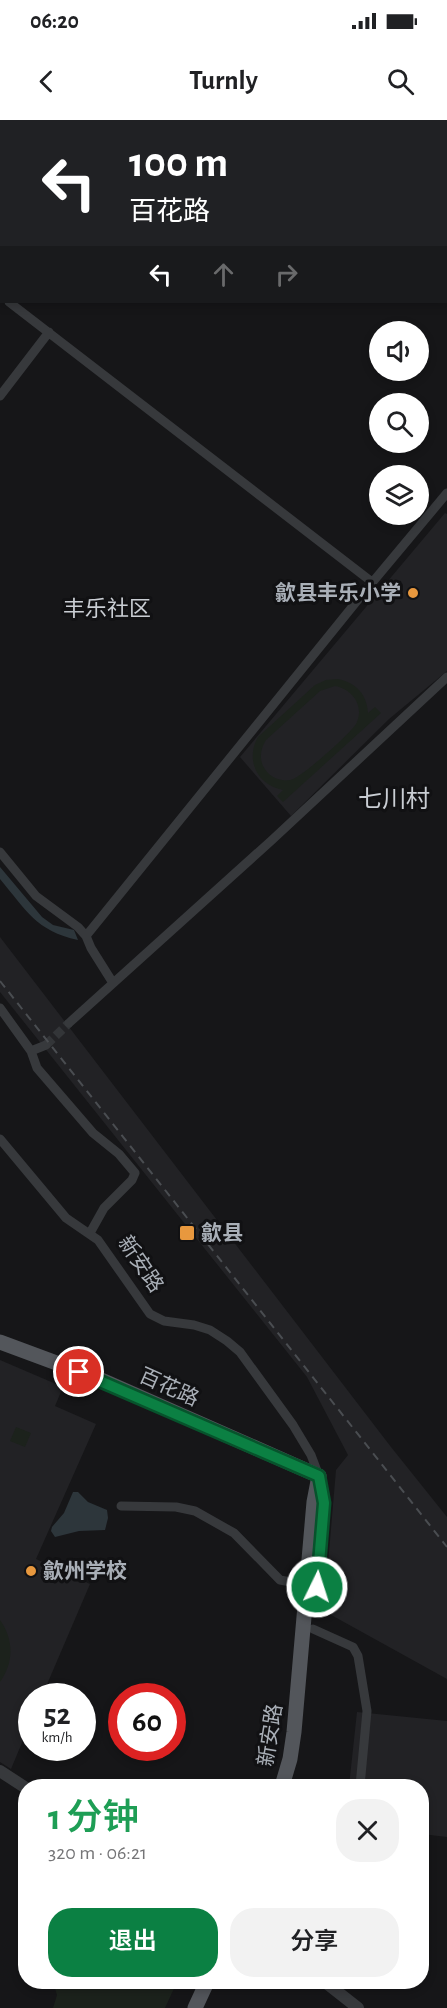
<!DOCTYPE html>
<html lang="zh">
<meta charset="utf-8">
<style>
body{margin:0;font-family:"Alegreya Sans","Noto Sans SC",sans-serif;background:#f2f2f2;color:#202124;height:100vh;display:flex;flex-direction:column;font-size:22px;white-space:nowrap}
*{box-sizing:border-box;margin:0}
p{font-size:20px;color:#757577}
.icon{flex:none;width:33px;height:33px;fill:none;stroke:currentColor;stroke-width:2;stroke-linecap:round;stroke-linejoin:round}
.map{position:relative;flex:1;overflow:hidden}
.panel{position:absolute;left:18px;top:1659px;width:411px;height:210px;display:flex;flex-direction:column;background:#fff;border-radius:24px;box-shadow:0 3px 9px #0003}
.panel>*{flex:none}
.top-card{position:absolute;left:0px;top:0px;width:447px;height:183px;box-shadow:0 3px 9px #0003;background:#202124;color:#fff;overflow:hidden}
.buttons{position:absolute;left:369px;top:201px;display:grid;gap:12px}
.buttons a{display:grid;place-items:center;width:60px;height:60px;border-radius:50%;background:#fff;box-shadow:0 3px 9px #0003;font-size:30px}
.speed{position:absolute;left:18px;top:1563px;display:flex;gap:12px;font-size:30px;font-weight:700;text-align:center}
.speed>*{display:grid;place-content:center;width:78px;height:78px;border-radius:50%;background:#fff;box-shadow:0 3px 9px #0003;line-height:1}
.speed small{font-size:15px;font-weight:400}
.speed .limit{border:9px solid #d22;background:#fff;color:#111}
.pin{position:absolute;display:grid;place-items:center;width:51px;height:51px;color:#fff;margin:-26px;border:3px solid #fff;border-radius:50%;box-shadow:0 2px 6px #0007}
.me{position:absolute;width:66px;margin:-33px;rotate:4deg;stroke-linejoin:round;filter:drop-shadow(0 0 4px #0008)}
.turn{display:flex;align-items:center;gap:21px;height:126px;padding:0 30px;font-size:27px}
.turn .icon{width:78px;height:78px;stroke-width:2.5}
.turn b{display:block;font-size:42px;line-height:51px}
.lanes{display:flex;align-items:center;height:57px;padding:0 30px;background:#0003;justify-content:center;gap:30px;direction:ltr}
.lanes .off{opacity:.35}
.round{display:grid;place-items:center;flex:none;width:63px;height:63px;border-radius:24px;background:#f2f2f2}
.headline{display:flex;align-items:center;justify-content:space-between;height:102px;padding:0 30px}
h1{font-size:36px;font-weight:600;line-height:45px;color:#1e9e55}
.cta{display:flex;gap:12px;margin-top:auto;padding:12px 30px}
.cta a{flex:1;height:69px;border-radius:24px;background:#0b8043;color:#fff;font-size:24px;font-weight:600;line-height:69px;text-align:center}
.cta a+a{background:#f2f2f2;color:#202124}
.status{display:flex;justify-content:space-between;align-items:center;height:42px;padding:0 30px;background:#fff;direction:ltr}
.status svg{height:16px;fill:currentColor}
header{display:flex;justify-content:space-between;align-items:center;height:78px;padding:0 30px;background:#fff;font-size:27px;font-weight:600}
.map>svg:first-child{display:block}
.built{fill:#222225}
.green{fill:#1c221c;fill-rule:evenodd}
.water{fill:#2d363b}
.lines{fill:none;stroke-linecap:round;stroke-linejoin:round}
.minor-tunnel{stroke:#333538;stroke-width:9;stroke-dasharray:9 4.5;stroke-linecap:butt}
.minor{stroke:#37393c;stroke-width:9}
.tertiary{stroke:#37393c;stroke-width:12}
.secondary{stroke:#45484c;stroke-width:14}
.primary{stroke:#53565b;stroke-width:15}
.rail{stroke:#4a4d51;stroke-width:2;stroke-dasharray:8 6;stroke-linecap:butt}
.route-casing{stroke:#07532c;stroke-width:15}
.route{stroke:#0b8043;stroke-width:10}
.poi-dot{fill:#e8983e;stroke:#111113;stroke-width:2}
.labels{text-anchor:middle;stroke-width:6;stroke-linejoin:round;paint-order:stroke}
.poi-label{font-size:21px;font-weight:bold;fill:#a9afb7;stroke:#111113;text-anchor:start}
.street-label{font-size:21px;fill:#a9afb7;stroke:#111113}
.neighbourhood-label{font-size:22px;fill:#c9cdd3;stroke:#111113}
.quarter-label{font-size:24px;fill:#c9cdd3;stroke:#111113}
</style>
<div class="status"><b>06:20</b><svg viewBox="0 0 49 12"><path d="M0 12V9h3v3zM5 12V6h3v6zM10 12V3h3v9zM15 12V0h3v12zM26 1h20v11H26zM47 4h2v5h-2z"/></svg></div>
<header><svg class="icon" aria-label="back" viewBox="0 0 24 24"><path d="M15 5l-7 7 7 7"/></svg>Turnly<svg class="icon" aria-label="search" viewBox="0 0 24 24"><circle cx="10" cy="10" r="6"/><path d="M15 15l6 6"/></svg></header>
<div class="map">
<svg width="447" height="1888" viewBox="0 0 447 1888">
<rect width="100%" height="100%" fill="#161618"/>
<path class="built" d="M 445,393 L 447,394 L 447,551 L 389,599 L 291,696 L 240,637 Z
M 0,817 L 391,1327 L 447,1397 L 447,1559 L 324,1491 L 336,1350 L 348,1335 L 307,1257 L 0,872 Z
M 0,1240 L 63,1267 L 55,1286 L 96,1304 L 36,1439 L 90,1464 L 42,1576 L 32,1576 L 31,1601 L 11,1649 L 0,1642 Z
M 357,1592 L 447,1601 L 447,1717 L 422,1714 L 422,1666 L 349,1666 Z"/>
<path class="green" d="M 338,559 C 356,563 367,574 368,593 L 375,587 L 381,593 L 283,682 L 277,676 L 283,670 C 257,665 245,640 258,617 L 315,565 L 326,560 ZM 335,566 C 353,569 365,587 356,604 C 350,614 300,659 290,660 C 279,662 268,656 263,646 C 259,637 261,628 266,620 L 320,571 Z
M 16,1307 L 31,1313 L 25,1327 L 10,1321 Z
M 0,1500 C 14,1520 14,1542 0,1562 Z
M 53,1862 L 177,1862 L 165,1888 L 53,1888 L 57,1875 Z"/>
<path class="water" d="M 0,747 L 42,797 L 53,805 L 74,810 L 78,820 C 36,811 26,790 0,759 Z
M 73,1372 L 78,1372 L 88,1382 L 107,1390 L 108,1398 L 105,1410 L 79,1411 L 55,1417 L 51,1411 L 52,1407 L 64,1393 Z"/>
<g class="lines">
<path class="minor-tunnel" d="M 46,925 L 69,903"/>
<path class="minor" d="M 0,175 L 2,176
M 9,182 L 372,462
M 0,276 L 49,212
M 0,732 L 36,776 L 78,807 L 86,816 L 91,828 L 113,863
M 86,816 L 361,476 L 447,373
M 0,888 L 31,931 L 37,948 L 93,1013 L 119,1034 L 135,1053 L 132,1060 L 104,1088 L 90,1113
M 69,903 L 272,720 L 447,557
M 31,931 L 46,925
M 0,1019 L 66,1098 L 98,1120 L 150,1194 L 164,1201 L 194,1205 L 210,1210 L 227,1221 L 240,1232 L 293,1305 L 311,1335 L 319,1356
M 121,1386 L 176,1387 L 195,1391 L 234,1413 L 280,1460 L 307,1465
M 313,1509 L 353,1527 L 358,1536 L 367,1591 L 360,1666"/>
<path class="tertiary" d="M 0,1651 L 26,1668
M 325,1862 L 358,1888"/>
<path class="secondary" d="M 55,2 L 57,0
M 71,2 L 73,0
M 0,49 L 2,47
M 0,63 L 2,62"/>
<path class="primary" d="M 0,1222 L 97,1258 L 319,1356
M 282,1666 L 290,1639 L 294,1612 L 314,1382 L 319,1356
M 195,1888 L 207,1862"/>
<path class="rail" d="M 0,861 L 447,1427"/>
</g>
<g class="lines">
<g class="route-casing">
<path id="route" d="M 79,1252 L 319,1356 L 324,1383 L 317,1467"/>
</g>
<use href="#route" class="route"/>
</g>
<g class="poi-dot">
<circle cx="413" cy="473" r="6"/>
<rect x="179" y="1105" width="16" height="16" rx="3"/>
<circle cx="31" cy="1451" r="6"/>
</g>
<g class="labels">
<g class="poi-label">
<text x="401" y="480" text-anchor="end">歙县丰乐小学</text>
<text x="201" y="1120">歙县</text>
<text x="43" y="1458">歙州学校</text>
</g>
<g class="street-label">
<text transform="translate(141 1144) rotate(56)" y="7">新安路</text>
<text transform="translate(169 1267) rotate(24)" y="7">百花路</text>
<text transform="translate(270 1615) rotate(-81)" y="7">新安路</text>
</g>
<g class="neighbourhood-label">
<text x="107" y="496">丰乐社区</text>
</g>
<g class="quarter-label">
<text x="394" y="687">七川村</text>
</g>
</g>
</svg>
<div class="buttons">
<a><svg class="icon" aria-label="sound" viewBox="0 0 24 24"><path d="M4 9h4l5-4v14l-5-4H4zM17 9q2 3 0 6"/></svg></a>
<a><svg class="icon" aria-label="search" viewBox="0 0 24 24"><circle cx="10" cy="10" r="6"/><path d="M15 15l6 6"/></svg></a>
<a><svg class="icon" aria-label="layers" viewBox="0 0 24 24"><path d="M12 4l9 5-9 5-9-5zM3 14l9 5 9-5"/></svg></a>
</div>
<div class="speed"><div>52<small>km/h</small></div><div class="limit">60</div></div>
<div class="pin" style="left:79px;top:1252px;background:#d93025"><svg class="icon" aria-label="arrive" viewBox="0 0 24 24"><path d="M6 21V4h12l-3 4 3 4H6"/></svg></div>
<svg class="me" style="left:317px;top:1467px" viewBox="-20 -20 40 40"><circle r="17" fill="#0b8043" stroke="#fff" stroke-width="3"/><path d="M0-11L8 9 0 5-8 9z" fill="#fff"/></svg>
<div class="top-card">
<div class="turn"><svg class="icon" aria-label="left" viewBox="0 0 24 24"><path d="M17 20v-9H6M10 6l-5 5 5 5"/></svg><div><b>100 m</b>百花路</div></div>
<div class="lanes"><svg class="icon" aria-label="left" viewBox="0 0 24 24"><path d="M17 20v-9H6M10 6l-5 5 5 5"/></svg><svg class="icon off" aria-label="ahead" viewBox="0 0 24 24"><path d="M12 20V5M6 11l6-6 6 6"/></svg><svg class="icon off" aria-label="right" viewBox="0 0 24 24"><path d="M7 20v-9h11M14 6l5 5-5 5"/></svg></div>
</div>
<section class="panel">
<div class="headline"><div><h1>1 分钟</h1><p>320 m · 06:21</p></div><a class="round"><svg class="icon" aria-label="close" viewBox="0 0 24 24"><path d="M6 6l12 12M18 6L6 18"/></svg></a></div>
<div class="cta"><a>退出</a><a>分享</a></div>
</section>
</div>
